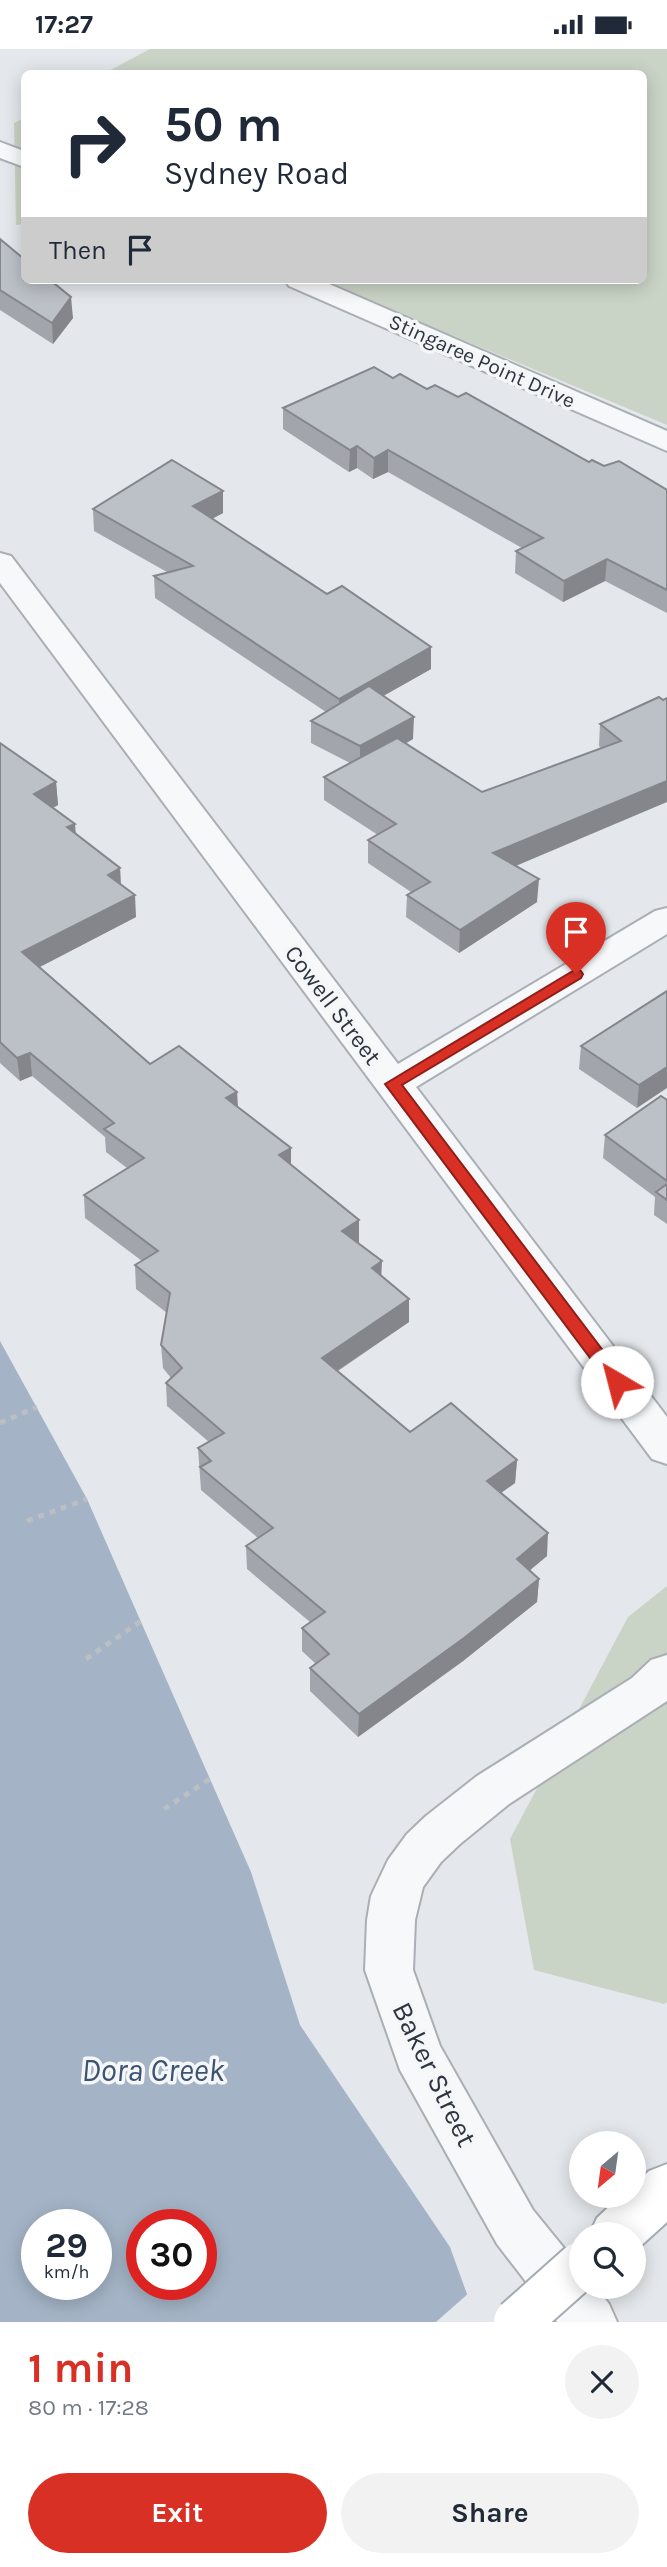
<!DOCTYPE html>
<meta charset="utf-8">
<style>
body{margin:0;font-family:Karla,sans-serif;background:#f2f2f3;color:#1f2937;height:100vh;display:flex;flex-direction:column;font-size:26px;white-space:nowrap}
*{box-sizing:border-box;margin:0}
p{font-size:23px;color:#747a83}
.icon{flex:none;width:38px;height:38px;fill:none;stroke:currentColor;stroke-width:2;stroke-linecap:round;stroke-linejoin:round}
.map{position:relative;height:2273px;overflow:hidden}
.side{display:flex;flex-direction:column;background:#fff;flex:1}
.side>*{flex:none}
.banner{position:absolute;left:21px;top:21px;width:626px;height:214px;border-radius:10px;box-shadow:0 4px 18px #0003;background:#fff;color:#1f2937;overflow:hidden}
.needle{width:46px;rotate:209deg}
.controls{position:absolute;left:569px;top:2082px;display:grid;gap:14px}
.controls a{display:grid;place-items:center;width:77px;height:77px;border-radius:50%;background:#fff;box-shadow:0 4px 18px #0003;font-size:35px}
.speed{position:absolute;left:21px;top:2160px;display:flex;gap:14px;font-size:35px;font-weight:700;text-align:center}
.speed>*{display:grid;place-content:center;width:91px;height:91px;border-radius:50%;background:#fff;box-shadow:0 4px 18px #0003;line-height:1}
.speed small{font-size:18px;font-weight:400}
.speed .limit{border:10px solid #d22;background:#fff;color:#111}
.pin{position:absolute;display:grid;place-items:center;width:60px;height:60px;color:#fff;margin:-72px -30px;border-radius:50% 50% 50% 0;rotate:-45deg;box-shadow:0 0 7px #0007}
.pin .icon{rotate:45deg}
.me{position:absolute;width:77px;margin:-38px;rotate:323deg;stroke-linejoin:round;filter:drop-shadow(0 0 5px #0008)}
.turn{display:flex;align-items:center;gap:24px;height:147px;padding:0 28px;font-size:32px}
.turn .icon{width:91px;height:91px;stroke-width:2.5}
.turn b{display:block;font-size:49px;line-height:60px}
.then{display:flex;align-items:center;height:66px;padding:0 28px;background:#0003;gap:14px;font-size:26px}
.round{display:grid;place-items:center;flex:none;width:74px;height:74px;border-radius:37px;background:#f2f2f3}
.summary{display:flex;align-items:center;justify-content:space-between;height:119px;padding:0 28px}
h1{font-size:42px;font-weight:700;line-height:52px;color:#d93025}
.button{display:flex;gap:14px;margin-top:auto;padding:14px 28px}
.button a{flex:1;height:80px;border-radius:42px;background:#d93025;color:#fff;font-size:28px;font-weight:700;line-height:80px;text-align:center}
.button a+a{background:#f2f2f3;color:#1f2937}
.status{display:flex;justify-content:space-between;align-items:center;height:49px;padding:0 35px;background:#fff;direction:ltr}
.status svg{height:19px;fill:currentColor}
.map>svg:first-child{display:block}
.green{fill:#cad4c6}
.water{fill:#a4b4c6;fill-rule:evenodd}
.pier{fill:#e4e7eb}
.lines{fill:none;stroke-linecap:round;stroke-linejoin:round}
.minor-casing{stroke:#aaaeb5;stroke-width:4}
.major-casing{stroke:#a5abb5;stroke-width:4}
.path{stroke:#bbbec2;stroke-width:5;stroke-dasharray:6 6;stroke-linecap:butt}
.minor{fill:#f7f8f9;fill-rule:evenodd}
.major{fill:#fff;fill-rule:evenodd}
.major-bridge-casing{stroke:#a5abb5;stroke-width:50;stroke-linecap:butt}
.major-bridge{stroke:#fff;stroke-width:46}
.wall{fill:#a2a5ab}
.shaded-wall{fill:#84868b}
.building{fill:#bcc0c7;stroke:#84868b;stroke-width:2}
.route{fill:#d93025;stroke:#8d1f18;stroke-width:2}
.labels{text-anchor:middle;stroke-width:7;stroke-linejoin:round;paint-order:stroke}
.far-street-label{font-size:21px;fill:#2e3541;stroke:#f4f6f8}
.street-label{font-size:24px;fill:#2e3541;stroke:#f4f6f8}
.near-street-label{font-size:28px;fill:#2e3541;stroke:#f4f6f8}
.near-water-label{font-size:32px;font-style:italic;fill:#3c5371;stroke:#f4f6f8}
</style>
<div class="status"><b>17:27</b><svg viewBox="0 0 49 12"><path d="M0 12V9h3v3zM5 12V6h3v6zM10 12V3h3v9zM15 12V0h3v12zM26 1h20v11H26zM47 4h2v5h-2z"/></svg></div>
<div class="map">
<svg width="667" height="2273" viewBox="0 0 667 2273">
<rect width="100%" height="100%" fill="#e4e7eb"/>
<path class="green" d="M 150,0 L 667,0 L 667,376 L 320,231 L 644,231 L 644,24 L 105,24 Z
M 24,69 L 24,175 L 16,176 L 14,74 Z
M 667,1537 L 667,1953 L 664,1955 L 534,1921 L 510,1790 L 628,1568 Z"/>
<path class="water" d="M 0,1292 L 87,1450 L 210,1730 L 251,1823 L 300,1976 L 450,2198 L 477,2273 L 0,2273 ZM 37,2175 L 96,2175 L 96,2235 L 37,2235 ZM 142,2175 L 201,2175 L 201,2235 L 142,2235 Z"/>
<path class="pier" d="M 470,2243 L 480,2273 L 436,2273 Z"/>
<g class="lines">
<g class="minor-casing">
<path id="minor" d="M 0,93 L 24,102 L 24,118 L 0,109 Z
M 285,231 L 320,231 L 667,382 L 667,402 L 289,237 Z
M 0,504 L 11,507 L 398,1015 L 655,862 L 667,859 L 667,885 L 416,1038 L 667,1368 L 667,1415 L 652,1410 L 0,534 Z
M 667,1606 L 667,1652 L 509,1755 L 460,1795 L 441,1813 L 423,1838 L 415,1871 L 413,1921 L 440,1997 L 533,2161 L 581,2220 L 581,2238 L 596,2238 L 609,2255 L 617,2273 L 557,2273 L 497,2195 L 400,2021 L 365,1921 L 367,1871 L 371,1847 L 388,1811 L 407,1785 L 426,1767 L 477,1727 L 632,1629 L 651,1611 Z"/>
</g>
<g class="major-casing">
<path id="major" d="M 667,2115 L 667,2173 L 634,2203 L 634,2186 L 589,2186 L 597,2169 L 620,2147 L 634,2147 L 634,2136 L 649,2122 Z"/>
</g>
<path class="path" d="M 0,1374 L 37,1358
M 27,1472 L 87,1450
M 86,1610 L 141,1572
M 164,1760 L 210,1730"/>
<use href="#minor" class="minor"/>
<use href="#major" class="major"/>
<g class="major-bridge-casing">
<path id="major-bridge" d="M 517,2273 L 581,2216"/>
</g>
<use href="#major-bridge" class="major-bridge"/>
</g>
<path class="wall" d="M 0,190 L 73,269 L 53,295 L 0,261 Z
M 393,329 L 427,340 L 589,413 L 604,417 L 667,441 L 667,564 L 605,532 L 563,553 L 515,524 L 516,502 L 522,499 L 388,423 L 373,430 L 357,419 L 349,423 L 283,380 L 283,359 Z
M 93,460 L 223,464 L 212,470 L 431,620 L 383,647 L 413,690 L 405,695 L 482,743 L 601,699 L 599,697 L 600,675 L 659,648 L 516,817 L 537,853 L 459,904 L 406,868 L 407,846 L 411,843 L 368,814 L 368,791 L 378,786 L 324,751 L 324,728 L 350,714 L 311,694 L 311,672 L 326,663 L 155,549 L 154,527 L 167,523 L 94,482 Z
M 0,694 L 56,733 L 58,756 L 53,759 L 76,785 L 120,819 L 121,835 L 136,868 L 40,918 L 150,1015 L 237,1043 L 238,1058 L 291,1099 L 291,1116 L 358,1194 L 381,1227 L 409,1250 L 409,1273 L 338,1322 L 410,1383 L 517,1411 L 515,1434 L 501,1444 L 547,1507 L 529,1521 L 539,1530 L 537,1553 L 463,1612 L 358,1688 L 310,1642 L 310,1619 L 316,1615 L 302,1602 L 302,1579 L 310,1573 L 247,1520 L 246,1497 L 258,1489 L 201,1441 L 198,1399 L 209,1393 L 167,1357 L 166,1334 L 171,1329 L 163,1319 L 161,1296 L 167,1264 L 136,1240 L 135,1216 L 142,1212 L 85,1169 L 84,1146 L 127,1119 L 106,1103 L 105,1088 L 32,1027 L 20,1032 L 0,1014 Z
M 667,942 L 637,1059 L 579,1020 L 581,997 Z
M 667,1051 L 667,1175 L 654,1166 L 655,1148 L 603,1109 L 605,1086 Z"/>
<path class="shaded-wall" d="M 71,248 L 73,269 L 53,295 L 52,274 Z
M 357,397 L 357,419 L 349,423 L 350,401 Z
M 388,401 L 388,423 L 373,430 L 374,409 Z
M 223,442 L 223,464 L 194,479 L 193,457 Z
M 607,510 L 605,532 L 563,553 L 564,532 Z
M 431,598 L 431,620 L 339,672 L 339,650 Z
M 414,668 L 413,690 L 360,719 L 360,697 Z
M 667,732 L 667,753 L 492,827 L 493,804 Z
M 56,733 L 58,756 L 36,767 L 34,745 Z
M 75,775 L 77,798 L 67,778 Z
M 120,819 L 121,842 L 108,826 Z
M 539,830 L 537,853 L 459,904 L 460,881 Z
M 135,846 L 136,868 L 24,926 L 22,903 Z
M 30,1004 L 32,1027 L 20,1032 L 17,1009 Z
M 667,1018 L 667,1039 L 637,1059 L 639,1036 Z
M 237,1043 L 238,1066 L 226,1049 Z
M 291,1099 L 291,1122 L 279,1106 Z
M 359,1171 L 359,1194 L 342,1182 Z
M 382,1212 L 381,1235 L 372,1219 Z
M 409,1250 L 409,1273 L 322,1332 L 322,1309 Z
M 517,1411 L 515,1434 L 485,1455 L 487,1432 Z
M 548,1484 L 547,1507 L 516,1533 L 517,1510 Z
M 539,1530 L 537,1553 L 463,1612 L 358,1688 L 359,1665 Z"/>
<path class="building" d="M 0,190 L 24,210 L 24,231 L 50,231 L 71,248 L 52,274 L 0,241 Z
M 374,318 L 393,329 L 400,325 L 427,340 L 435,336 L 458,348 L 466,344 L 589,413 L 592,411 L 604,417 L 619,412 L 667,441 L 667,541 L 607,510 L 564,532 L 516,502 L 543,489 L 388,401 L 374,409 L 357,397 L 350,401 L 283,359 Z
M 172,411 L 223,442 L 193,457 L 327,545 L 342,537 L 431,598 L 339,650 L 154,527 L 193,517 L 93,460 Z
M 369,637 L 414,668 L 360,697 L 311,672 Z
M 659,648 L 663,651 L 667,649 L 667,732 L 493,804 L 539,830 L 460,881 L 407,846 L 430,833 L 368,791 L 396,775 L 324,728 L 397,689 L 482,743 L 621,692 L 600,675 Z
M 0,694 L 56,733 L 34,745 L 75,775 L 67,778 L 120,819 L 108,826 L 135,846 L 22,903 L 150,1015 L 179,997 L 237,1043 L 226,1049 L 291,1099 L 279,1106 L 359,1171 L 342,1182 L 382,1212 L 372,1219 L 409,1250 L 322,1309 L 410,1383 L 451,1354 L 517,1411 L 487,1432 L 548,1484 L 517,1510 L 539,1530 L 464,1589 L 359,1665 L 310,1619 L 329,1605 L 302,1579 L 325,1563 L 246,1497 L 273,1479 L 200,1418 L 211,1412 L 198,1399 L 224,1384 L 166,1334 L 182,1319 L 161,1296 L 170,1244 L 135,1216 L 158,1202 L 84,1146 L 144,1109 L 104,1080 L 114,1074 L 30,1004 L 17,1009 L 0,993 Z
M 667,942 L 667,1018 L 639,1036 L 581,997 Z
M 661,1047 L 667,1051 L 667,1132 L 605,1086 Z
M 667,1135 L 667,1151 L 656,1143 Z"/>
<path class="route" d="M 576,920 L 581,922 L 583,925 L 581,929 L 402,1036 L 623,1328 L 625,1333 L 617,1339 L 611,1337 L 385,1035 Z"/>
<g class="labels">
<g class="far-street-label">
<text transform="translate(482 312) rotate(24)" y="7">Stingaree Point Drive</text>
</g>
<g class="street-label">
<text transform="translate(333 956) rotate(53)" y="8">Cowell Street</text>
</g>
<g class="near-street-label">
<text transform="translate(435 2025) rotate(64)" y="10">Baker Street</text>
</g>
<g class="near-water-label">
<text x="153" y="2032">Dora Creek</text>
</g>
</g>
</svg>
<div class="controls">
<a><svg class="needle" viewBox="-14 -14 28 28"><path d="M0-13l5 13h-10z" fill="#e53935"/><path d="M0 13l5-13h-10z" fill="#747a83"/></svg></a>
<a><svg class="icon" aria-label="search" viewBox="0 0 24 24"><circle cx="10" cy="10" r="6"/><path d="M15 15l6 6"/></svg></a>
</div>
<div class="speed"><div>29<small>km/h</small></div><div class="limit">30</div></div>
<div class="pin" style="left:576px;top:925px;background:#d93025"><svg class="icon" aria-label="arrive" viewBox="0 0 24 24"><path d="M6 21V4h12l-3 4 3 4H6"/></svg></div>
<svg class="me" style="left:617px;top:1333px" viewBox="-20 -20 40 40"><circle r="19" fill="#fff"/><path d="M0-13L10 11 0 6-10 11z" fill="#d93025"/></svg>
<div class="banner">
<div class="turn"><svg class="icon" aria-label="right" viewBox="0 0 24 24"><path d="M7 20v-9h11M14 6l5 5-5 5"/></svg><div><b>50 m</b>Sydney Road</div></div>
<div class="then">Then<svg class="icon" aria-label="arrive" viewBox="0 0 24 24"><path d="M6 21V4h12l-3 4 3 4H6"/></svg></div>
</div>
</div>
<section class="side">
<div class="summary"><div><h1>1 min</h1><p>80 m · 17:28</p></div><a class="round"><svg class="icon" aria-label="close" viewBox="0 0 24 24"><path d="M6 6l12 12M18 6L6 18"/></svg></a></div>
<div class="button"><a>Exit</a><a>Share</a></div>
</section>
